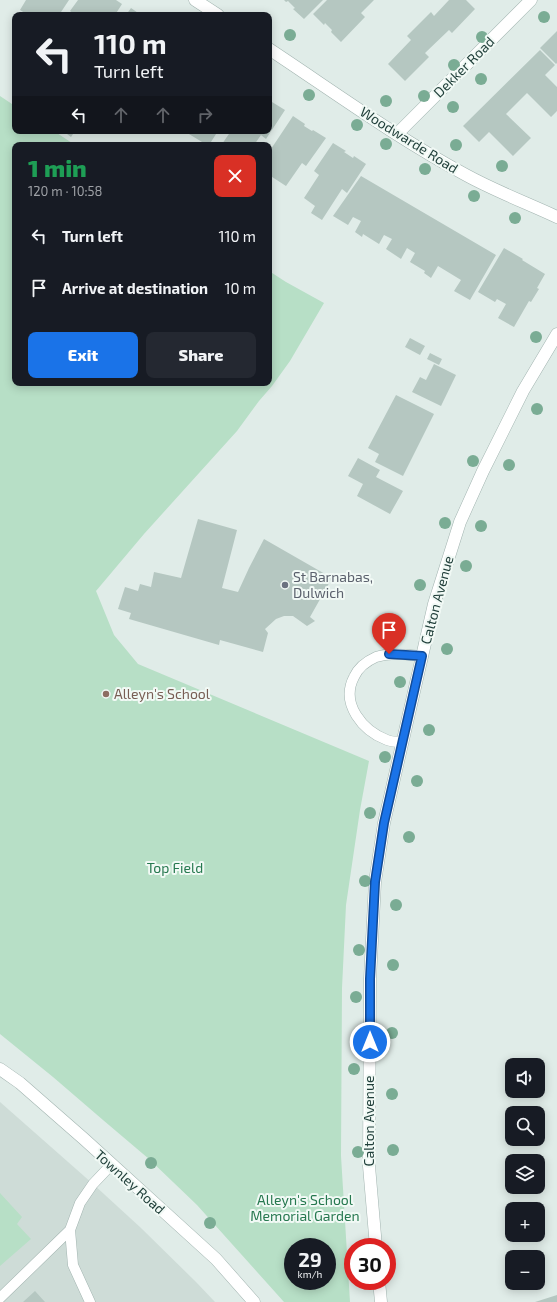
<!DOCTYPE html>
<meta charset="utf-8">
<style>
body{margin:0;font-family:"Exo 2",sans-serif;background:#242831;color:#f1f3f6;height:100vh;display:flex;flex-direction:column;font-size:15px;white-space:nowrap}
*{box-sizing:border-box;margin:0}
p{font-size:13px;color:#9ea1a6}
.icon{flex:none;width:22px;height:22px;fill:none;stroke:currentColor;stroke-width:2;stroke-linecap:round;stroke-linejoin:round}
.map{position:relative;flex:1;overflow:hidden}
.panel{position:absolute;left:12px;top:142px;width:260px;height:244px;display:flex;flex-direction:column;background:#171b24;border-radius:8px;box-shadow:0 2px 10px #0003}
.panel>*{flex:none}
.hud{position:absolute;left:12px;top:12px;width:260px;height:122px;border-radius:8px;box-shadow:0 2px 10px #0003;background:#171b24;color:#f1f3f6;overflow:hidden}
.tools{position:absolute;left:505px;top:1058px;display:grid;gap:8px}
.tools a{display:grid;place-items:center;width:40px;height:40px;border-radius:8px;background:#171b24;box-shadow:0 2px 10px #0003;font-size:20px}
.speed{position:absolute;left:284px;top:1238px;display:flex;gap:8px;font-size:20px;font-weight:700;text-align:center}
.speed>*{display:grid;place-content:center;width:52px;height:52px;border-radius:50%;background:#171b24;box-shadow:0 2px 10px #0003;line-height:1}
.speed small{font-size:10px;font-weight:400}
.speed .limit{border:6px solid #d22;background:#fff;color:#111}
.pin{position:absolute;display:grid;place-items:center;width:34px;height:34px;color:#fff;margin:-41px -17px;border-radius:50% 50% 50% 0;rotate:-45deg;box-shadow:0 0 4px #0007}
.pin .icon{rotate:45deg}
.me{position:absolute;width:44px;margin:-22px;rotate:0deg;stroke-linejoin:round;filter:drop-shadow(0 0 3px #0008)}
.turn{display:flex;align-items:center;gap:14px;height:84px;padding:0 16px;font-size:18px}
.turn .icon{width:52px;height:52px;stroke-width:2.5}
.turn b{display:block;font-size:28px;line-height:34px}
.lanes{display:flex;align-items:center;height:38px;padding:0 16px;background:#0003;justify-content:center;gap:20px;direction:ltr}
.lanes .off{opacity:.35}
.round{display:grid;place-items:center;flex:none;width:42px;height:42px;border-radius:8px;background:#242831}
.summary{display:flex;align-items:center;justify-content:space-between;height:68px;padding:0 16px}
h1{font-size:24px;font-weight:800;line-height:30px;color:#1e9e55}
.primary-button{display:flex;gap:8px;margin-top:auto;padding:8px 16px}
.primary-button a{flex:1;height:46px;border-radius:8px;background:#1a73e8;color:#fff;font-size:16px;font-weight:800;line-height:46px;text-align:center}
.primary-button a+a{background:#242831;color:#f1f3f6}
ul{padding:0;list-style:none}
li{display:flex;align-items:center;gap:12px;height:52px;padding:0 16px}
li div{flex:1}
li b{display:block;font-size:15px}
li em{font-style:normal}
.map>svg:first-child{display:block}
.built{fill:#cedcd7}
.green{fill:#b7dfc6;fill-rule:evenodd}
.building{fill:#b5c7c1}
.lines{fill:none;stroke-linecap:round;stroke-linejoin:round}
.service-casing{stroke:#a2b4b0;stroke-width:11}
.minor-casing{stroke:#a2b4b0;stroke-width:13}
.tertiary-casing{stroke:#a2b4b0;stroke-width:13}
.service{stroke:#fff;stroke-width:10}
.minor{stroke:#fff;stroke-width:12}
.tertiary{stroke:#fff;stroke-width:12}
.tree{fill:#7aac94}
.route-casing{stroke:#114b97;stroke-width:10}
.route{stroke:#1a73e8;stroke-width:7}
.worship-dot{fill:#6b7280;stroke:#f1f9f5;stroke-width:1.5}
.education-dot{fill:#8d6e63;stroke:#f1f9f5;stroke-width:1.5}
.labels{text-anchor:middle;stroke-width:4;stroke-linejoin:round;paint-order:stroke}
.street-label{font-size:14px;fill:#1f3e39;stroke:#f1f9f5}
.worship-label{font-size:14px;fill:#5b616d;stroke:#f1f9f5;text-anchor:start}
.education-label{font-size:14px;fill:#785e54;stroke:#f1f9f5;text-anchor:start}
.park-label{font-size:14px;fill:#26784f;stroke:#f1f9f5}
</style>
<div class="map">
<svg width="557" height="1302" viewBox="0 0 557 1302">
<rect width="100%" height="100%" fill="#e0ece8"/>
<path class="built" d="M 0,1102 L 93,1184 L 141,1228 L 196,1282 L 215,1302 L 0,1302 Z"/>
<path class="green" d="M 0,96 L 15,106 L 15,131 L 54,131 L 75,145 L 15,145 L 15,383 L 269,383 L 269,271 L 286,282 L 324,303 L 290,361 L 272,386 L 259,401 L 237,431 L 144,534 L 96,591 L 114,635 L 138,664 L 369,761 L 360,810 L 346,905 L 342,988 L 341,1156 L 350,1302 L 284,1302 L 197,1205 L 149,1159 L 103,1120 L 53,1077 L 0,1034 ZM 293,1247 L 327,1247 L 327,1281 L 293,1281 Z
M 0,1193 L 22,1217 L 17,1224 L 31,1239 L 0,1266 Z"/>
<path class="building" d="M 26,0 L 69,0 L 59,15 L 28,15 L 20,10 Z
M 78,0 L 116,0 L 122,4 L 115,15 L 75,15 L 70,11 Z
M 284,0 L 323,0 L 304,19 L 293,9 L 295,8 L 288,1 L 286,2 Z
M 327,0 L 374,0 L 361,13 L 365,17 L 341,42 L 331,32 L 332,30 L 325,23 L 324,25 L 313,14 Z
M 449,0 L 466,0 L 475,9 L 452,33 L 449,30 L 425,53 L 429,57 L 405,81 L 388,64 L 411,40 L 407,36 L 431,12 L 434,16 Z
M 131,8 L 141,15 L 126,15 Z
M 557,31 L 557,63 L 556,64 L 540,48 Z
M 540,50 L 555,65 L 545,75 L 557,87 L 557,111 L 551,117 L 527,93 L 506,114 L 531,138 L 513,156 L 489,132 L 479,142 L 463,126 Z
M 269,102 L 271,104 L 272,102 L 285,110 L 266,139 L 261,135 L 254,145 L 222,144 L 231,131 L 269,131 Z
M 293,116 L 305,124 L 304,126 L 312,131 L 313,130 L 326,138 L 306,166 L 302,163 L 286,186 L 269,175 L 269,152 Z
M 63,131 L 75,131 L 71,137 Z
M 184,131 L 218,131 L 209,145 L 207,145 Z
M 333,143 L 346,151 L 344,152 L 353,158 L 354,156 L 366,164 L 347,193 L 342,189 L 322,220 L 311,213 L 315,206 L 304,198 L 319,175 L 314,171 Z
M 361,176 L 496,255 L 470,300 L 454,291 L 461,280 L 438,266 L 431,278 L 424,273 L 425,271 L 410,262 L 415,253 L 407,248 L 401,259 L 386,249 L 392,239 L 384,235 L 379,244 L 363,234 L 362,237 L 355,232 L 361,221 L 353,217 L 348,225 L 333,216 Z
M 504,248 L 523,259 L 522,260 L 545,274 L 537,288 L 539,289 L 531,302 L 529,301 L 514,327 L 498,318 L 506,304 L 497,299 L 495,302 L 478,292 Z
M 410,338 L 425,346 L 420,355 L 405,347 Z
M 430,353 L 442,359 L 439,365 L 427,359 Z
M 434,364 L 456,375 L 441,406 L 412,392 L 420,377 L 426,380 Z
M 396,395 L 434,414 L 403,476 L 375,462 L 379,454 L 368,448 Z
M 358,458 L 380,470 L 376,477 L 403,491 L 390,514 L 357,496 L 363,484 L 348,476 Z
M 198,519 L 237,530 L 222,588 L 238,592 L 249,568 L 264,539 L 332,578 L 310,617 L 315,621 L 307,626 L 293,616 L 284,616 L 276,619 L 265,629 L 268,633 L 263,652 L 220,640 L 219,645 L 129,619 L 131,613 L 118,609 L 125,587 L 138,591 L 140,584 L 151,587 L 154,572 L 181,578 Z
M 35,1291 L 45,1302 L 23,1302 Z
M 557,1295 L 557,1302 L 535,1302 Z"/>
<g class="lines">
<g class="service-casing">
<path id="service" d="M 402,742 C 397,742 392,742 387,740 C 363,731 340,704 354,677 C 358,668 367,661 376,657 C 391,652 407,655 422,656
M 0,1298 L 70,1230
M 90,1302 L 73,1265 L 70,1230 L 80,1203 L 93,1184 L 111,1165"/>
</g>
<g class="minor-casing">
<path id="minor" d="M 195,0 L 218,15
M 269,49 C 334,92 397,138 466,175 C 495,191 527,203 557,217
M 397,134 L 531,0
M 376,1247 L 369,1166 L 370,979 L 375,882 L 384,823 L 434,604 L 460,522 L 483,471 L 523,391 L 557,334
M 379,1281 L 381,1302"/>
</g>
<g class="tertiary-casing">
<path id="tertiary" d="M 0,1069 L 20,1083 L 84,1139 L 216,1259 L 254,1302"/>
</g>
<use href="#service" class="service"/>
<use href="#minor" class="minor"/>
<use href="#tertiary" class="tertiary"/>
</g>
<g class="tree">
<circle cx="544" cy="17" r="6"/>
<circle cx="290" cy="35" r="6"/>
<circle cx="482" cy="37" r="6"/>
<circle cx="454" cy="65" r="6"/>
<circle cx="481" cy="79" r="6"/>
<circle cx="309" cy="95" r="6"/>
<circle cx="424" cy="96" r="6"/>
<circle cx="386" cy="101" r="6"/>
<circle cx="453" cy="107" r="6"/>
<circle cx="357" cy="125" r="6"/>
<circle cx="386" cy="144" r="6"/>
<circle cx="456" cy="145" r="6"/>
<circle cx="502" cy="166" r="6"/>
<circle cx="425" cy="169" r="6"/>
<circle cx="474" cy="196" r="6"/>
<circle cx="515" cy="218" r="6"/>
<circle cx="536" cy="337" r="6"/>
<circle cx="537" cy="409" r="6"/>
<circle cx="473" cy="461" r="6"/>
<circle cx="509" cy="465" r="6"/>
<circle cx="445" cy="523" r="6"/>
<circle cx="481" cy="526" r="6"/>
<circle cx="466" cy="566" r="6"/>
<circle cx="420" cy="585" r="6"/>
<circle cx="447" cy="649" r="6"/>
<circle cx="400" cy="682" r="6"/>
<circle cx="429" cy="730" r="6"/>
<circle cx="385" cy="757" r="6"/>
<circle cx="417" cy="781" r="6"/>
<circle cx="370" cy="813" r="6"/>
<circle cx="409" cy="837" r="6"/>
<circle cx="365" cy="881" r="6"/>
<circle cx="396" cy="905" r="6"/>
<circle cx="359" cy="950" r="6"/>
<circle cx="393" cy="965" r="6"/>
<circle cx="356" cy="997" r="6"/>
<circle cx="392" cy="1033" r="6"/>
<circle cx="354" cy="1069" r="6"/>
<circle cx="392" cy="1094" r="6"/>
<circle cx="393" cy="1150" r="6"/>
<circle cx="358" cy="1152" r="6"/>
<circle cx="151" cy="1163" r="6"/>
<circle cx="210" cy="1223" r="6"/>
</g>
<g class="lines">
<g class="route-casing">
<path id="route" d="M 370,1042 L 370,979 L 375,882 L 384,823 L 422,656 L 389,654"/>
</g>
<use href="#route" class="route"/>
</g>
<circle class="worship-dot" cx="285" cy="585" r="4"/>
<circle class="education-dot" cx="106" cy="694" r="4"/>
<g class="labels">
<g class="street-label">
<text transform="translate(464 67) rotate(-45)" y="5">Dekker Road</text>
<text transform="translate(409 140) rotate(32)" y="5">Woodwarde Road</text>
<text transform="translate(437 600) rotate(-75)" y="5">Calton Avenue</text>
<text transform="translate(369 1121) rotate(-90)" y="5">Calton Avenue</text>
<text transform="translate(130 1182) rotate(42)" y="5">Townley Road</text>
</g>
<g class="worship-label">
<text x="293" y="582">St Barnabas,<tspan x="293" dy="16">Dulwich</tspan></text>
</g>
<g class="education-label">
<text x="114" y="699">Alleyn's School</text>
</g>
<g class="park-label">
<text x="175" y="873">Top Field</text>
<text x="305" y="1205">Alleyn's School<tspan x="305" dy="16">Memorial Garden</tspan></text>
</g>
</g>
</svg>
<div class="tools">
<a><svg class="icon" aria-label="sound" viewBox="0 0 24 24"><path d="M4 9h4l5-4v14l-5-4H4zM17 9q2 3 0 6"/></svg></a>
<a><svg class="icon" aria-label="search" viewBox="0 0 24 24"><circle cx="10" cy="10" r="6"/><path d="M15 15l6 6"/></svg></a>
<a><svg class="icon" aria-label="layers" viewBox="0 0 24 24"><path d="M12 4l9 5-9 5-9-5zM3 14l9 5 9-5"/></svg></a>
<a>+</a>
<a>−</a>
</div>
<div class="speed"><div>29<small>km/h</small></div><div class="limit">30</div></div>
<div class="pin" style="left:389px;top:654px;background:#d93025"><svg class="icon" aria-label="arrive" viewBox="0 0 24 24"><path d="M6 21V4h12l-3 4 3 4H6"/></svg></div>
<svg class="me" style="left:370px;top:1042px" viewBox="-20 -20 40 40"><circle r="17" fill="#1a73e8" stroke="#fff" stroke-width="3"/><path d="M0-11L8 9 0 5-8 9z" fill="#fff"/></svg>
<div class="hud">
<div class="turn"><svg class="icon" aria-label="left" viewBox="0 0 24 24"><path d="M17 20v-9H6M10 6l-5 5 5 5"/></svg><div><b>110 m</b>Turn left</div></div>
<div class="lanes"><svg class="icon" aria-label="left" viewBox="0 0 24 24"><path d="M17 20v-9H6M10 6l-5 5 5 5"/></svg><svg class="icon off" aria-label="ahead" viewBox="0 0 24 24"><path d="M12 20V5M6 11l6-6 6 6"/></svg><svg class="icon off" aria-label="ahead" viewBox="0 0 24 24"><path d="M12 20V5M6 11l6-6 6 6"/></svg><svg class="icon off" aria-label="right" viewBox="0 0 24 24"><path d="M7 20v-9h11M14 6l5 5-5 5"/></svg></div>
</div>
<section class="panel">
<div class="summary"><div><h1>1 min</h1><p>120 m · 10:58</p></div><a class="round" style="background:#d93025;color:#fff"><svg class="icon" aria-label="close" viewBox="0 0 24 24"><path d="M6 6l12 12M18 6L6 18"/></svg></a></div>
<ul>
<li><svg class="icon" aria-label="left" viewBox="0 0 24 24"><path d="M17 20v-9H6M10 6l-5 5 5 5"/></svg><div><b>Turn left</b></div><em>110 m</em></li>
<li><svg class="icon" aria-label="arrive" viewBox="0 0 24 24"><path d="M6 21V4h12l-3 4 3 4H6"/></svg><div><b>Arrive at destination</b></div><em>10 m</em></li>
</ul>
<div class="primary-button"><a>Exit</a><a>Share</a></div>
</section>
</div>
